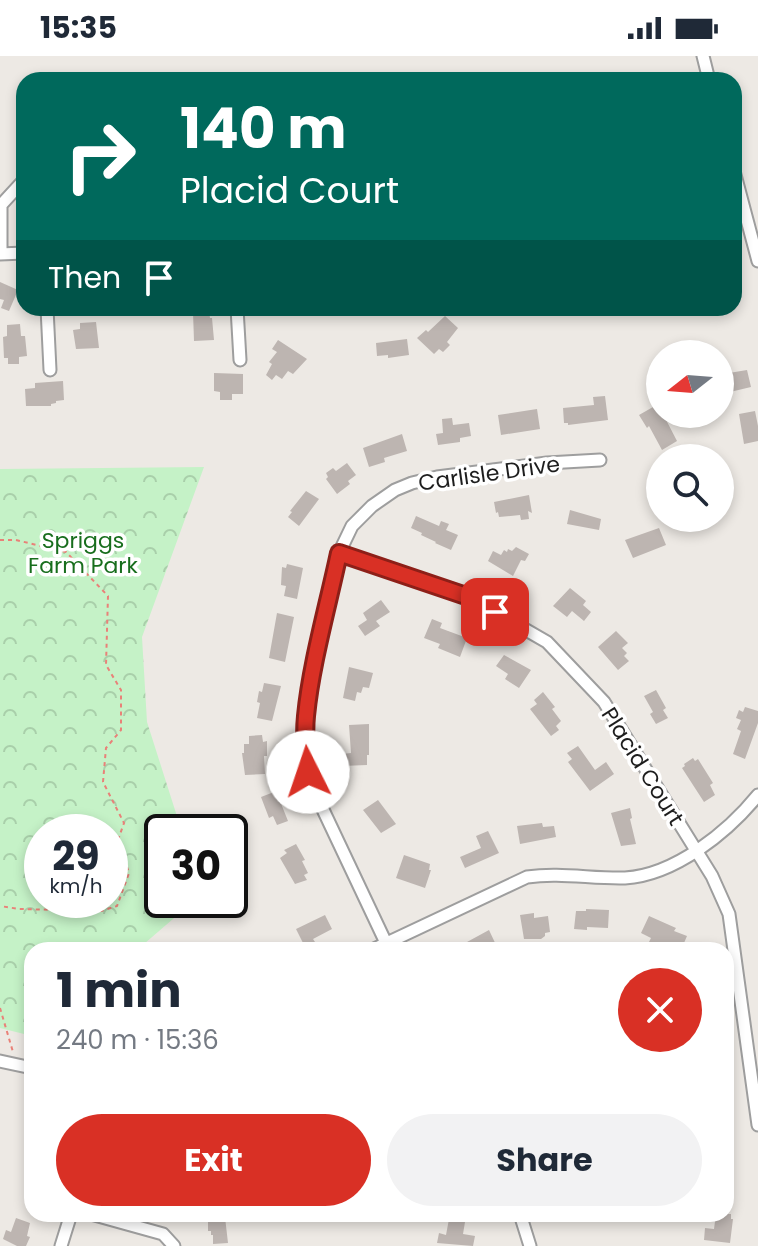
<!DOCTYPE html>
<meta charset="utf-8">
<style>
body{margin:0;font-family:Poppins,sans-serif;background:#f2f2f3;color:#1f2937;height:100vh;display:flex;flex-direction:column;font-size:30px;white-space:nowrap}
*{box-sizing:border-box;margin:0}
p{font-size:26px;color:#747a83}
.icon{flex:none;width:44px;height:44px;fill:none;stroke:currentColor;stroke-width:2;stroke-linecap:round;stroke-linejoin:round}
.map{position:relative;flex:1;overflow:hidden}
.side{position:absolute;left:24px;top:886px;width:710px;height:280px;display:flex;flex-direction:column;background:#fff;border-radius:24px;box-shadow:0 4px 12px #0003}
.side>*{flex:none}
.top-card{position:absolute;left:16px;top:16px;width:726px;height:244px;border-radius:24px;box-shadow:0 4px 12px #0003;background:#00695c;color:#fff;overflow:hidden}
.needle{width:52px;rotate:253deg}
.tools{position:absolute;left:646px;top:284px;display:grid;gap:16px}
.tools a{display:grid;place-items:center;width:88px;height:88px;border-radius:50%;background:#fff;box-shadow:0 4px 12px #0003;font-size:40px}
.speed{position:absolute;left:24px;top:758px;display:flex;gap:16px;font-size:40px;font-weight:700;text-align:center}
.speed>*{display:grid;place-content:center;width:104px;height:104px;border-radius:50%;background:#fff;box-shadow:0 4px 12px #0003;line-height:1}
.speed small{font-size:20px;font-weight:400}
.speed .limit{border:4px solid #111;border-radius:12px;background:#fff;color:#111}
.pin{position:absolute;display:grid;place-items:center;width:68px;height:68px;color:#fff;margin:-34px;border-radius:16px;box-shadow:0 4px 12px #0006}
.me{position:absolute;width:88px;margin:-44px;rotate:356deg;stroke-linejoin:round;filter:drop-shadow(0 0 6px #0008)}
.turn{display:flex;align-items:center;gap:28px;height:168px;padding:0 32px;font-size:36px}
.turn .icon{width:104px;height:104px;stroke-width:2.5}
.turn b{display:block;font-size:56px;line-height:68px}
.then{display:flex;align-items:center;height:76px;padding:0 32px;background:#0003;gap:16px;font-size:30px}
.round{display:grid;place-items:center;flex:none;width:84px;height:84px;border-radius:42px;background:#f2f2f3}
.summary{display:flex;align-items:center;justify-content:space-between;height:136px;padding:0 32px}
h1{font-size:48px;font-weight:700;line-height:60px}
.cta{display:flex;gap:16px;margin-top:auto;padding:16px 32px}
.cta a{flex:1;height:92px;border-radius:48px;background:#d93025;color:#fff;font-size:32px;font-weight:700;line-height:92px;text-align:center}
.cta a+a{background:#f2f2f3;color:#1f2937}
.status{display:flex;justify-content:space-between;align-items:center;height:56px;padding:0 40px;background:#fff;direction:ltr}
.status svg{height:22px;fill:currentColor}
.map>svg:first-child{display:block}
.park{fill:url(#park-crowns);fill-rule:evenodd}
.building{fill:#bdb5b1}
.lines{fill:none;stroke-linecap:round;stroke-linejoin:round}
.street-casing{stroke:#9e9e9e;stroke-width:15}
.path{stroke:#e98178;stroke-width:2;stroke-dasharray:4 4;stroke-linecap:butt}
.street{stroke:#fff;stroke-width:11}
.route-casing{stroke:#8d1f18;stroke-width:20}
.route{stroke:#d93025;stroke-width:14}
.labels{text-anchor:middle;stroke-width:7;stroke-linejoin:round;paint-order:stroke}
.street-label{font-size:22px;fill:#1d1d1d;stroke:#fff}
.park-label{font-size:22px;fill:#186e1d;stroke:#fff}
</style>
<div class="status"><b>15:35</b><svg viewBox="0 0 49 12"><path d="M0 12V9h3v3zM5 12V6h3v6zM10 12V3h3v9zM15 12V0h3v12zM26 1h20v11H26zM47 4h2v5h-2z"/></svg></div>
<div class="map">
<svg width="758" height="1190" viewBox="0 0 758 1190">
<defs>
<pattern id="park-crowns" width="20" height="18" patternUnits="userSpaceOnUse" patternTransform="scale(2)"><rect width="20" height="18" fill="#c5f2c7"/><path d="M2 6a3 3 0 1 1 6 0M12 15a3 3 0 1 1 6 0" fill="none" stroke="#a9cfaa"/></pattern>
</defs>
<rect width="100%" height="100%" fill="#ede9e4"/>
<path class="park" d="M 204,411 L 142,581 L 147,666 L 182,776 L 162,776 L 162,844 L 195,844 L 137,894 L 32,894 L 32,980 L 0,972 L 0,413 ZM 42,776 L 110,776 L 110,844 L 42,844 Z"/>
<path class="building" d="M 0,226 L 18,234 L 9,255 L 1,252 L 4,244 L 0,243 Z
M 209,255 L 210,262 L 212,262 L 214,284 L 194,285 L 193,256 Z
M 445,260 L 458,272 L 447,286 L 450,289 L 443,296 L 439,293 L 434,298 L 417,282 L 426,274 L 428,276 Z
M 96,266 L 99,292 L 76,293 L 73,274 L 80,273 L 80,267 Z
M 20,268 L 21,280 L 25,280 L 27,300 L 19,301 L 19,308 L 8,308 L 8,302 L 4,302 L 3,281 L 7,280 L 7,269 Z
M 407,283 L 409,299 L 388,302 L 388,299 L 377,300 L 376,287 Z
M 278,284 L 307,303 L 293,318 L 288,315 L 282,323 L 276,319 L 272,324 L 266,319 L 272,308 L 269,306 L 277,296 L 272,293 Z
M 747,314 L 751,331 L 730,336 L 728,327 L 731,326 L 729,317 Z
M 214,317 L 243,318 L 243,338 L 232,338 L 232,344 L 220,344 L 220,336 L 214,335 Z
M 63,325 L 64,344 L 56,345 L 56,347 L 51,348 L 51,350 L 26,350 L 25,333 L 35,332 L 35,327 Z
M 605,340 L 608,364 L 568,369 L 568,367 L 564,367 L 563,352 L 594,349 L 593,341 Z
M 660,347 L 660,358 L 663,358 L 677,385 L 662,394 L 649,370 L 647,372 L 639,359 Z
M 537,353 L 540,373 L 501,379 L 498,359 Z
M 755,355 L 758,370 L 758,385 L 744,388 L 739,358 Z
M 452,362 L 453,369 L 469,367 L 471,380 L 460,382 L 460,386 L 438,389 L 436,378 L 443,377 L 442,363 Z
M 402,378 L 407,395 L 384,402 L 385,406 L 369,411 L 363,392 Z
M 347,407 L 356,419 L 348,425 L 350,428 L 337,438 L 326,423 L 328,421 L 326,417 L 333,412 L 336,415 Z
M 306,435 L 319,443 L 299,470 L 288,461 L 292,456 L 290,455 Z
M 529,439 L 532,457 L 528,455 L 529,463 L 521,464 L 520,459 L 499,461 L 498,456 L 496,457 L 494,446 Z
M 570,454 L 601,463 L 599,474 L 567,468 Z
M 416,460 L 439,470 L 441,465 L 449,468 L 446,474 L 458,479 L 451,494 L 435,487 L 436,486 L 421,479 L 422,477 L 411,472 Z
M 659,472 L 666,489 L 633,502 L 625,484 Z
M 516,491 L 529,498 L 525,505 L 521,504 L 513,520 L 488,505 L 493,495 L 501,499 L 504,494 L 507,496 L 508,493 L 512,495 Z
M 287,508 L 303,512 L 297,543 L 284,540 L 286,530 L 281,529 L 282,511 L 286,512 Z
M 570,532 L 586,545 L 583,549 L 591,556 L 584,565 L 572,555 L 567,561 L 553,550 Z
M 381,544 L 390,556 L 376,565 L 380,570 L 365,580 L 358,570 L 367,564 L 363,557 Z
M 277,557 L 294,561 L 285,606 L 269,602 Z
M 432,563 L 442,567 L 440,572 L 467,582 L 460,601 L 438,592 L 440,588 L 424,582 Z
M 616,575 L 628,587 L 622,592 L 627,597 L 624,600 L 629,605 L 618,614 L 598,591 Z
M 504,599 L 531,614 L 519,632 L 505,623 L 508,618 L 496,610 Z
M 349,611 L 373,617 L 369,632 L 363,631 L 361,637 L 357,636 L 355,645 L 343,642 Z
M 264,627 L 281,630 L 272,665 L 257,662 L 260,647 L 257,646 L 259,635 L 262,636 Z
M 656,634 L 666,652 L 663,654 L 668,662 L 656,668 L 650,658 L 653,656 L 644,640 Z
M 543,636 L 555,651 L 552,653 L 561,665 L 556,670 L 559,674 L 551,680 L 530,653 L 537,648 L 534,644 Z
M 745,651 L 758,655 L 758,667 L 745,703 L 733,698 L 741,675 L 737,673 L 741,664 L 736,662 L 739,654 L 743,656 Z
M 369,668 L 369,699 L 367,699 L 367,709 L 342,710 L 342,698 L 351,697 L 349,669 Z
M 262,679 L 263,686 L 267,685 L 267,700 L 264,700 L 265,718 L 245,719 L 242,697 L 244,697 L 244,688 L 249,688 L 249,680 Z
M 578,690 L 595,714 L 606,706 L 614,718 L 590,735 L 568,706 L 572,703 L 567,697 Z
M 693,702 L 695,705 L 698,703 L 713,727 L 710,729 L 715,739 L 704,746 L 682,712 L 685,710 L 684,708 Z
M 274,736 L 278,746 L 280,745 L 288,765 L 277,769 L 273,760 L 269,762 L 261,741 Z
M 378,744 L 396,768 L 381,777 L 363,754 Z
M 630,752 L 632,762 L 630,763 L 636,788 L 621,790 L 611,757 Z
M 542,767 L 543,771 L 554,770 L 556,781 L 520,788 L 517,770 Z
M 488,775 L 499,797 L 465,812 L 460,801 L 481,792 L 476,780 Z
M 296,788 L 305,804 L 302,805 L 308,817 L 304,819 L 307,824 L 295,828 L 280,802 L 287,797 L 284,794 Z
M 404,799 L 430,808 L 429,814 L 431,814 L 425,832 L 396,822 Z
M 586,853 L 609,854 L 608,872 L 587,871 L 587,874 L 574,873 L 576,855 L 586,855 Z
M 534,857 L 534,862 L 548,860 L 550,876 L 545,877 L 545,880 L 541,883 L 524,883 L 520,859 Z
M 325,859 L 332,873 L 313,883 L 315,886 L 305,891 L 296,873 Z
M 649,860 L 676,872 L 674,875 L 687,880 L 681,894 L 668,889 L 666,893 L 649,886 L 651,882 L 641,877 Z
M 489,874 L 497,891 L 490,894 L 471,894 L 467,886 Z
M 716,1158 L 731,1158 L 731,1163 L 733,1163 L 730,1187 L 704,1184 L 705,1172 L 714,1173 Z
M 225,1161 L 228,1187 L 213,1188 L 213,1179 L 211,1179 L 211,1175 L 208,1175 L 208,1162 Z
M 16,1162 L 30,1167 L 27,1180 L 30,1181 L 26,1190 L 17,1190 L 3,1183 L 6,1174 L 11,1176 Z
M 449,1163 L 465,1166 L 463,1178 L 475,1180 L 473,1190 L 437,1187 L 439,1177 L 446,1179 Z"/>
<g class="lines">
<g class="street-casing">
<path id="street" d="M 703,0 L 709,24
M 734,115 L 758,205
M 0,198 L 24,197
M 1,198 L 1,149 L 24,124
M 47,252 L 50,314
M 237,252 L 240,304
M 339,497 L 469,541 L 547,586 L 604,646 L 712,820 L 729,858 L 758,1069
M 386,887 L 318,743 L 308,716 L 305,687 L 306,661 L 310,630 L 339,497 L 352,470 L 372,450 L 395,434 L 412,427 L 437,421 L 547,407 L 600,404
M 372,894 L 527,821 C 560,816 592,823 625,822 C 675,819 728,776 758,739
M 0,1005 L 32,1012
M 91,1158 L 163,1178 L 174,1190
M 520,1158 L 530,1190
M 61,1190 L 71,1158"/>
</g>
<path class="path" d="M 0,484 L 16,484 L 66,496 L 108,540 L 106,609 L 121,634 L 121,674 L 106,692 L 103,726 L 124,767 L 118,784 L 129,817 L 117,850 L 101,855 L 19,853 L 0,850
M 0,952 L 13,996"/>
<use href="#street" class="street"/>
</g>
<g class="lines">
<g class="route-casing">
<path id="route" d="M 308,716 C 306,697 304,679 306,660 C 311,608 328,549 339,497 L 469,541 L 495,556"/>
</g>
<use href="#route" class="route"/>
</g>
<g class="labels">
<g class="street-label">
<text transform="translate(489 417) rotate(-8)" y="8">Carlisle Drive</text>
<text transform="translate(643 710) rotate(58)" y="8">Placid Court</text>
</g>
<g class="park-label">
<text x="83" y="492">Spriggs<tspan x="83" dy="25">Farm Park</tspan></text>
</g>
</g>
</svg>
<div class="tools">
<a><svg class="needle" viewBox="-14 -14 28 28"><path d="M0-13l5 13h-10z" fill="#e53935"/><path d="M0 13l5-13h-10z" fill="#747a83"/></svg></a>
<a><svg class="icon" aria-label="search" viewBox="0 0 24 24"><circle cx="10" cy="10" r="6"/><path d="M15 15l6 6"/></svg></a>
</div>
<div class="speed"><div>29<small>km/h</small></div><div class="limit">30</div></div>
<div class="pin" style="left:495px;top:556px;background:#d93025"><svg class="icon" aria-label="arrive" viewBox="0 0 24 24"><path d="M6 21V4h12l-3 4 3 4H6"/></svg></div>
<svg class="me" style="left:308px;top:716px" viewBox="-20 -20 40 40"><circle r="19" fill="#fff"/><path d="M0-13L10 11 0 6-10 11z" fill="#d93025"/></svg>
<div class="top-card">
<div class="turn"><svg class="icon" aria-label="right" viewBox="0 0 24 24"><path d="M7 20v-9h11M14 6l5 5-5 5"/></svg><div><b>140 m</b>Placid Court</div></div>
<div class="then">Then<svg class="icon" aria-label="arrive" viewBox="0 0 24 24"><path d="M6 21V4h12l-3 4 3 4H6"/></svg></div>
</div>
<section class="side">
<div class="summary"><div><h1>1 min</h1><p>240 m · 15:36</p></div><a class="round" style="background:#d93025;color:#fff"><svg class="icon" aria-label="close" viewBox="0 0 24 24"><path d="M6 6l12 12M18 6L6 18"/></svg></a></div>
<div class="cta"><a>Exit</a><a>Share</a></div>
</section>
</div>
